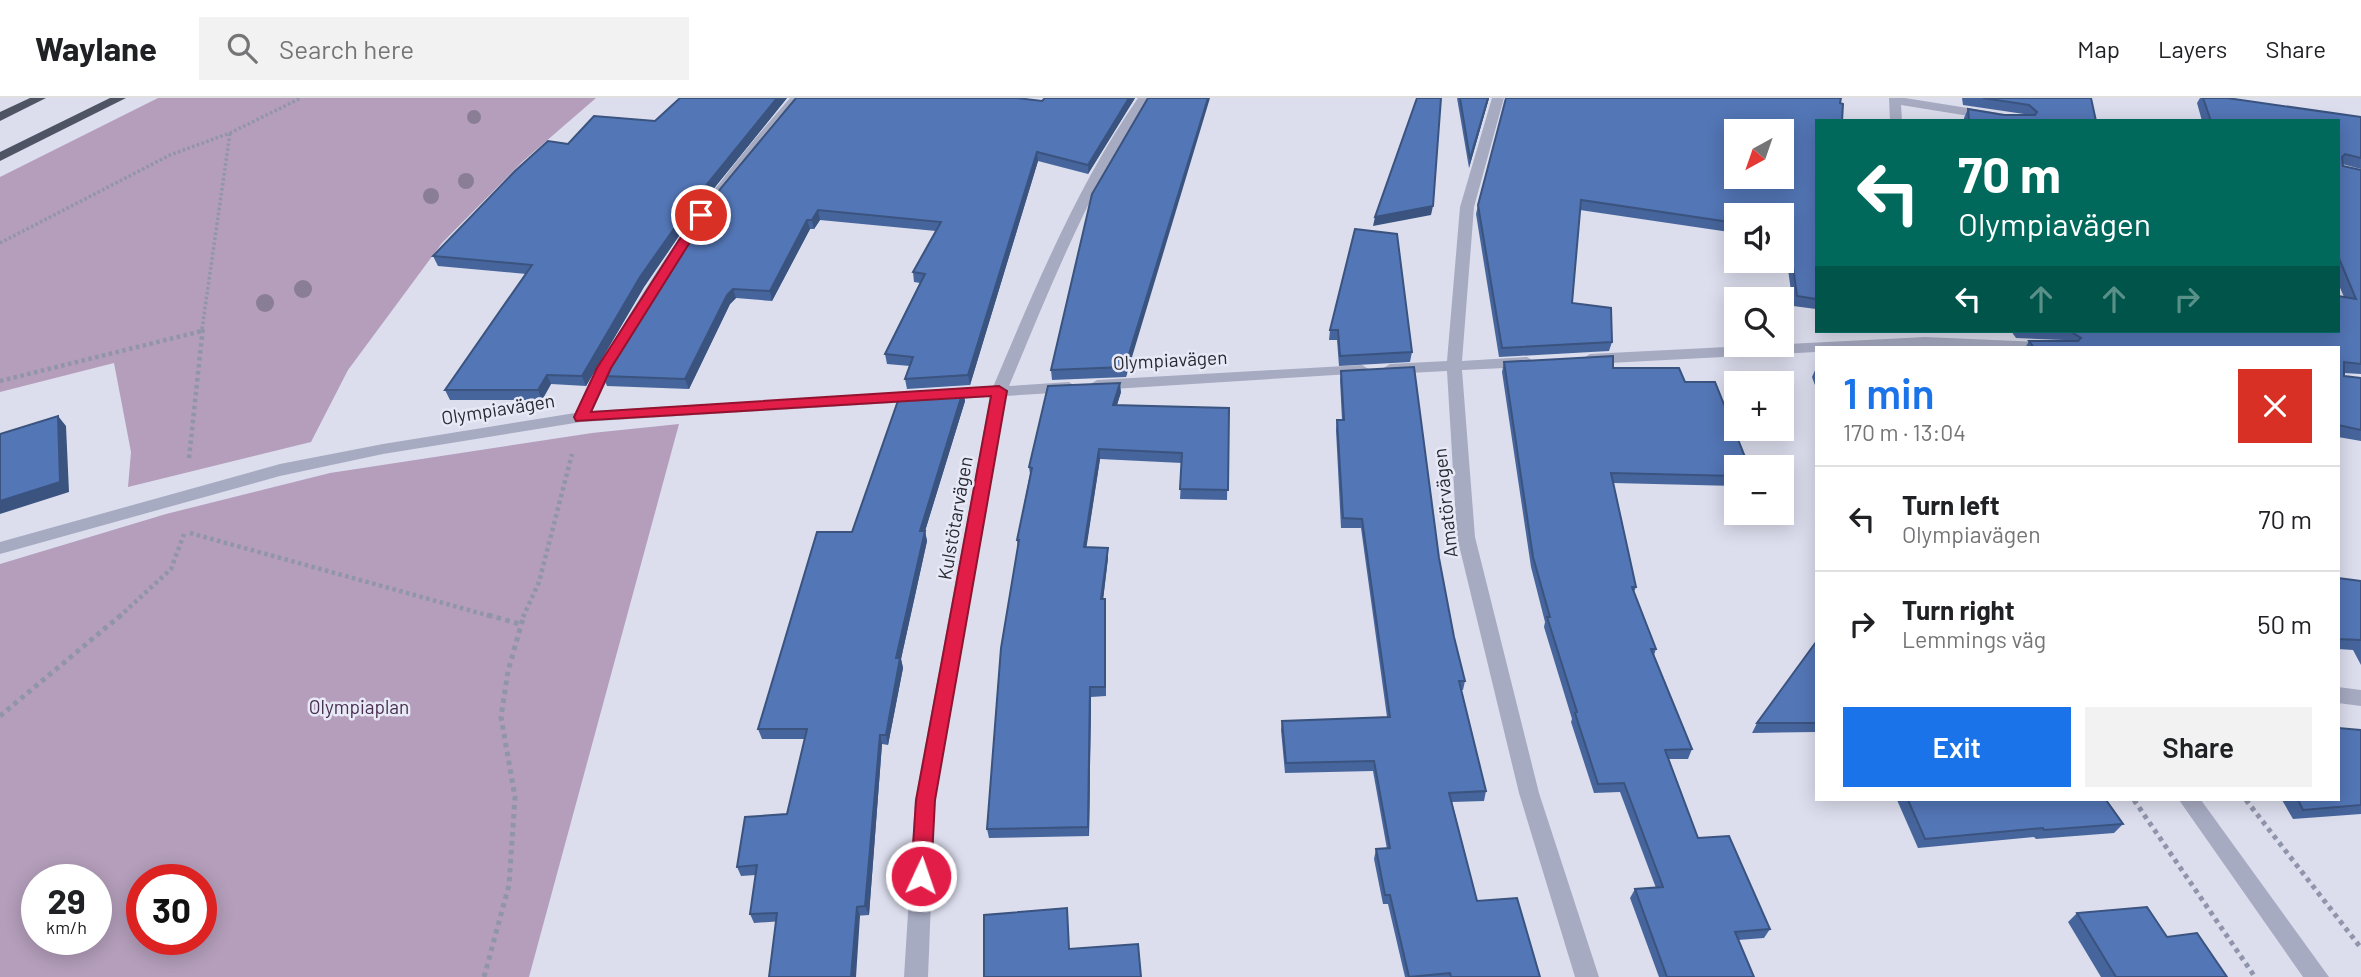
<!DOCTYPE html>
<meta charset="utf-8">
<style>
body{margin:0;font-family:Barlow,sans-serif;background:#f2f2f2;color:#202124;height:100vh;display:flex;flex-direction:column;font-size:26px;white-space:nowrap}
*{box-sizing:border-box;margin:0}
p{font-size:23px;color:#757577}
.icon{flex:none;width:38px;height:38px;fill:none;stroke:currentColor;stroke-width:2;stroke-linecap:round;stroke-linejoin:round}
.map{position:relative;flex:1;overflow:hidden}
.details{position:absolute;left:1815px;top:248px;width:525px;height:455px;display:flex;flex-direction:column;background:#fff;border-radius:0px;box-shadow:0 4px 18px #0003}
.details>*{flex:none}
.guide{position:absolute;left:1815px;top:21px;width:525px;height:214px;border-radius:0px;box-shadow:0 4px 18px #0003;background:#00695c;color:#fff;overflow:hidden}
.needle{width:46px;rotate:220deg}
.buttons{position:absolute;left:1724px;top:21px;display:grid;gap:14px}
.buttons a{display:grid;place-items:center;width:70px;height:70px;border-radius:0px;background:#fff;box-shadow:0 4px 18px #0003;font-size:35px}
.speed{position:absolute;left:21px;top:766px;display:flex;gap:14px;font-size:35px;font-weight:700;text-align:center}
.speed>*{display:grid;place-content:center;width:91px;height:91px;border-radius:50%;background:#fff;box-shadow:0 4px 18px #0003;line-height:1}
.speed small{font-size:18px;font-weight:400}
.speed .limit{border:10px solid #d22;background:#fff;color:#111}
.pin{position:absolute;display:grid;place-items:center;width:60px;height:60px;color:#fff;margin:-30px;border:4px solid #fff;border-radius:50%;box-shadow:0 2px 7px #0007}
.me{position:absolute;width:77px;margin:-38px;rotate:3deg;stroke-linejoin:round;filter:drop-shadow(0 0 5px #0008)}
.turn{display:flex;align-items:center;gap:24px;height:147px;padding:0 28px;font-size:32px}
.turn .icon{width:91px;height:91px;stroke-width:2.5}
.turn b{display:block;font-size:49px;line-height:60px}
.lanes{display:flex;align-items:center;height:66px;padding:0 28px;background:#0003;justify-content:center;gap:35px;direction:ltr}
.lanes .off{opacity:.35}
.round{display:grid;place-items:center;flex:none;width:74px;height:74px;border-radius:0px;background:#f2f2f2}
.overview{display:flex;align-items:center;justify-content:space-between;height:119px;padding:0 28px}
h1{font-size:42px;font-weight:600;line-height:52px;color:#1a73e8}
.button{display:flex;gap:14px;margin-top:auto;padding:14px 28px}
.button a{flex:1;height:80px;border-radius:0px;background:#1a73e8;color:#fff;font-size:28px;font-weight:600;line-height:80px;text-align:center}
.button a+a{background:#f2f2f2;color:#202124}
ul{padding:0;list-style:none}
li{display:flex;align-items:center;gap:21px;height:105px;padding:0 28px;border-top:2px solid #e0e0e0}
li div{flex:1}
li b{display:block;font-size:26px}
li em{font-style:normal}
header{display:flex;align-items:center;gap:42px;box-sizing:border-box;height:98px;padding:0 35px;background:#fff;border-bottom:2px solid #e0e0e0}
header strong{font-size:33px}
nav{display:flex;gap:38px;margin-inline-start:auto;font-size:24px}
.search{width:490px;height:63px;background:#f2f2f2;display:flex;align-items:center;gap:18px;box-sizing:border-box;padding:0 24px;border-radius:0px;color:#757577;font-size:26px}
.map>svg:first-child{display:block}
.green{fill:#b49ebb;fill-rule:evenodd}
.lines{fill:none;stroke-linecap:round;stroke-linejoin:round}
.path-far2{stroke:#9095ab;stroke-width:3.5;stroke-dasharray:2.5 2.5;stroke-linecap:butt}
.path-far1{stroke:#9095ab;stroke-width:4.5;stroke-dasharray:3.5 3.5;stroke-linecap:butt}
.path{stroke:#9095ab;stroke-width:5;stroke-dasharray:4.5 4.5;stroke-linecap:butt}
.minor{fill:#a7abc2;fill-rule:evenodd}
.trunk{fill:#4e5463;fill-rule:evenodd}
.tree{fill:#8a7e96}
.wall{fill:#47659d}
.shaded-wall{fill:#3a537f}
.building{fill:#5376b6;stroke:#3a537f;stroke-width:2;fill-rule:evenodd}
.route{fill:#e11d48;stroke:#92132f;stroke-width:2}
.labels{text-anchor:middle;stroke-width:5;stroke-linejoin:round;paint-order:stroke}
.street-label{font-size:19px;fill:#282b33;stroke:#e8e9f7}
.park-label{font-size:19px;fill:#472f4e;stroke:#e8e9f7}
</style>
<header>
<strong>Waylane</strong>
<div class="search"><svg class="icon" aria-label="search" viewBox="0 0 24 24"><circle cx="10" cy="10" r="6"/><path d="M15 15l6 6"/></svg>Search here</div>
<nav><a>Map</a><a>Layers</a><a>Share</a></nav>
</header>
<div class="map">
<svg width="2361" height="879" viewBox="0 0 2361 879">
<rect width="100%" height="100%" fill="#dcdeee"/>
<path class="green" d="M 158,0 L 596,0 L 522,64 L 442,145 L 348,272 L 311,344 L 128,389 L 131,354 L 114,265 L 0,294 L 0,79 Z
M 679,326 L 529,879 L 0,879 L 0,466 L 166,416 L 330,375 L 592,335 ZM 37,782 L 96,782 L 96,842 L 37,842 ZM 142,782 L 201,782 L 201,842 L 142,842 Z"/>
<g class="lines">
<path class="path-far2" d="M 0,145 L 170,57 L 230,35 L 301,0
M 202,231 L 230,35"/>
<path class="path-far1" d="M 0,283 L 202,233
M 189,360 L 203,229
M 190,435 L 494,519
M 119,519 L 171,471 L 184,436
M 523,519 L 539,484 L 572,356"/>
<path class="path" d="M 488,517 L 520,526
M 0,618 L 121,517
M 2134,702 L 2255,879
M 2246,702 L 2361,850
M 484,879 L 509,787 L 515,699 L 501,619 L 508,573 L 524,517"/>
<path class="minor" d="M 790,0 L 802,0 C 773,38 740,73 711,112 C 665,175 626,243 592,313 L 993,289 C 1035,190 1077,88 1138,0 L 1150,0 C 1090,88 1050,190 1009,288 L 1069,284 L 1077,289 L 1069,294 L 1006,298 L 935,702 L 928,879 L 904,879 L 915,702 L 990,299 L 581,324 L 383,356 L 280,378 L 0,456 L 0,444 L 280,366 L 383,346 L 575,315 C 633,200 705,96 790,0 Z
M 1492,0 L 1504,0 L 1474,109 L 1462,263 L 1527,259 L 1535,264 L 1527,269 L 1462,272 L 1475,439 L 1539,695 L 1599,879 L 1575,879 L 1519,695 L 1457,439 L 1447,273 L 1390,276 L 1382,271 L 1390,266 L 1447,263 L 1460,109 Z
M 1889,0 L 1905,0 L 2024,19 L 2030,23 L 2000,23 L 1901,7 L 1902,23 L 1890,23 Z
M 1925,239 L 2064,245 L 2072,250 L 1816,250 L 1816,254 L 1590,266 L 1582,261 L 1590,256 Z
M 1362,267 L 1370,272 L 1367,275 L 1097,292 L 1089,287 L 1097,282 Z
M 2338,589 L 2361,592 L 2361,608 L 2338,605 Z
M 2179,702 L 2201,702 L 2329,879 L 2303,879 Z"/>
<path class="trunk" d="M 30,0 L 46,0 L 0,23 L 0,14 Z
M 110,0 L 126,0 L 0,63 L 0,54 Z"/>
</g>
<g class="tree">
<circle cx="474" cy="19" r="7"/>
<circle cx="466" cy="83" r="8"/>
<circle cx="431" cy="98" r="8"/>
<circle cx="303" cy="191" r="9"/>
<circle cx="265" cy="205" r="9"/>
</g>
<path class="wall" d="M 680,0 L 787,0 L 698,110 L 644,189 L 586,288 L 551,286 L 542,302 L 450,302 L 445,292 L 526,176 L 438,168 L 433,158 L 568,46 L 655,23 Z
M 1045,0 L 1135,0 L 1088,76 L 1038,63 L 970,287 L 907,291 L 905,281 L 910,268 L 887,266 L 885,256 L 920,185 L 914,184 L 913,174 L 936,133 L 820,122 L 814,131 L 810,131 L 772,203 L 736,200 L 730,206 L 689,291 L 607,288 L 603,278 L 677,152 L 1042,3 Z
M 1148,0 L 1126,279 L 1052,282 L 1051,272 Z
M 1457,0 L 1489,0 L 1469,70 Z
M 1962,0 L 2091,0 L 2096,23 L 1964,23 L 1964,20 L 1968,11 L 2004,17 L 2024,16 L 1963,7 Z
M 2200,0 L 2227,0 L 2361,19 L 2361,71 L 2342,66 L 2343,68 L 2361,72 L 2361,276 L 2344,275 L 2344,278 L 2361,280 L 2361,343 L 2338,339 L 2338,250 L 2025,250 L 2029,243 L 2064,242 L 2016,240 L 2011,233 L 2338,233 L 2344,199 L 2338,185 L 2338,23 L 2202,23 L 2197,5 Z
M 1816,23 L 1816,211 L 1793,208 L 1784,142 L 1782,141 L 1782,117 L 1736,117 L 1736,135 L 1580,112 L 1572,205 L 1612,244 L 1609,253 L 1499,259 L 1476,116 L 1478,107 Z
M 1355,131 L 1412,254 L 1410,264 L 1339,268 L 1337,242 L 1329,242 L 1330,232 Z
M 1504,264 L 1613,270 L 1685,284 L 1736,369 L 1736,388 L 1613,385 L 1636,489 L 1634,494 L 1656,551 L 1654,557 L 1692,651 L 1688,661 L 1669,661 L 1698,740 L 1770,831 L 1764,840 L 1738,842 L 1754,879 L 1659,879 L 1630,800 L 1635,791 L 1656,790 L 1620,694 L 1594,695 L 1571,624 L 1572,621 L 1544,529 L 1545,524 L 1531,469 L 1502,274 Z
M 1816,270 L 1816,290 L 1812,279 Z
M 1341,273 L 1439,460 L 1454,539 L 1465,583 L 1463,592 L 1461,592 L 1486,693 L 1484,703 L 1452,704 L 1477,803 L 1540,879 L 1405,879 L 1388,806 L 1383,806 L 1374,761 L 1376,751 L 1387,751 L 1373,673 L 1285,675 L 1281,632 L 1282,623 L 1387,619 L 1361,430 L 1341,430 L 1336,332 L 1337,322 L 1342,322 L 1340,282 Z
M 963,293 L 965,303 L 925,433 L 927,443 L 901,561 L 903,570 L 888,647 L 882,646 L 869,817 L 754,825 L 750,816 L 756,777 L 741,778 L 737,769 L 787,716 L 805,641 L 762,641 L 758,631 L 852,434 Z
M 1121,294 L 1117,307 L 1229,310 L 1227,402 L 1180,401 L 1182,365 L 1100,361 L 1086,449 L 1108,460 L 1103,501 L 1105,501 L 1106,511 L 1106,598 L 1091,599 L 1089,738 L 989,740 L 987,731 L 1018,450 L 1017,442 L 1030,376 L 1029,369 Z
M 2338,480 L 2361,483 L 2361,567 L 2353,552 L 2338,551 Z
M 1816,544 L 1816,634 L 1752,635 L 1757,625 Z
M 2361,632 L 2361,716 L 2293,721 L 2282,702 L 2338,702 Z
M 1897,702 L 2106,702 L 2123,726 L 2114,735 L 2036,741 L 2034,739 L 1918,750 Z
M 2077,815 L 2167,839 L 2227,879 L 2101,879 L 2068,824 Z"/>
<path class="shaded-wall" d="M 777,0 L 787,0 L 698,110 L 644,189 L 586,288 L 582,278 L 640,179 L 695,101 Z
M 1129,0 L 1135,0 L 1088,76 L 1088,67 Z
M 1208,0 L 1210,0 L 1126,279 L 1125,269 Z
M 1488,0 L 1489,0 L 1469,70 L 1470,61 Z
M 1037,54 L 1038,63 L 970,287 L 968,277 Z
M 1433,108 L 1431,117 L 1373,128 L 1375,119 Z
M 818,112 L 820,122 L 814,131 L 812,122 Z
M 807,122 L 810,131 L 772,203 L 770,193 Z
M 733,191 L 736,200 L 730,206 L 689,291 L 685,281 L 727,197 Z
M 547,277 L 551,286 L 542,302 L 538,292 Z
M 1120,285 L 1121,294 L 1114,316 L 1113,307 Z
M 963,293 L 965,303 L 922,443 L 920,433 Z
M 58,318 L 66,328 L 69,394 L 0,416 L 0,403 Z
M 1099,351 L 1100,361 L 1085,459 L 1084,449 Z
M 925,433 L 927,443 L 901,561 L 903,570 L 888,647 L 886,637 L 896,560 Z
M 1108,450 L 1108,460 L 1102,511 L 1101,501 Z
M 1090,589 L 1091,599 L 1089,738 L 1088,729 Z
M 880,637 L 882,646 L 869,817 L 865,808 Z
M 857,809 L 860,818 L 856,879 L 851,879 Z"/>
<path class="building" d="M 680,0 L 777,0 L 695,101 L 640,179 L 582,278 L 547,277 L 538,292 L 445,292 L 532,167 L 433,158 L 515,73 L 548,43 L 568,46 L 594,18 L 655,23 Z
M 796,0 L 1017,0 L 1042,3 L 1045,0 L 1129,0 L 1088,67 L 1037,54 L 968,277 L 905,281 L 913,259 L 885,256 L 925,176 L 913,174 L 941,124 L 818,112 L 812,122 L 807,122 L 770,193 L 733,191 L 727,197 L 685,281 L 603,278 L 677,152 L 721,90 Z
M 1148,0 L 1208,0 L 1125,269 L 1051,272 L 1092,96 Z
M 1417,0 L 1441,0 L 1433,108 L 1375,119 Z
M 1460,0 L 1488,0 L 1470,61 Z
M 1506,0 L 1841,0 L 1840,5 L 1843,6 L 1842,23 L 1816,23 L 1816,201 L 1797,198 L 1788,132 L 1782,131 L 1782,117 L 1736,117 L 1736,125 L 1581,102 L 1572,205 L 1611,210 L 1612,244 L 1502,250 L 1478,107 ZM 1736,33 L 1782,33 L 1782,79 L 1736,79 Z
M 1983,0 L 2091,0 L 2096,23 L 1966,23 L 1969,23 L 1968,11 L 2004,17 L 2035,17 L 2037,14 L 2029,7 Z
M 2203,0 L 2227,0 L 2361,19 L 2361,60 L 2345,56 L 2342,59 L 2343,68 L 2361,72 L 2361,266 L 2344,264 L 2344,278 L 2361,280 L 2361,332 L 2338,327 L 2338,250 L 2034,250 L 2029,243 L 2078,243 L 2081,240 L 2070,233 L 2338,233 L 2338,198 L 2356,201 L 2338,158 L 2338,23 L 2211,23 Z
M 1355,131 L 1397,136 L 1412,254 L 1340,258 L 1338,232 L 1330,232 Z
M 1613,258 L 1613,270 L 1679,270 L 1685,284 L 1715,284 L 1749,369 L 1736,369 L 1736,378 L 1611,375 L 1636,489 L 1632,489 L 1656,551 L 1651,551 L 1692,651 L 1665,652 L 1698,740 L 1729,738 L 1770,831 L 1735,834 L 1754,879 L 1667,879 L 1635,791 L 1663,789 L 1624,685 L 1598,686 L 1575,615 L 1577,614 L 1547,519 L 1550,519 L 1533,459 L 1504,264 Z
M 1414,269 L 1439,460 L 1454,539 L 1465,583 L 1459,583 L 1486,693 L 1449,695 L 1477,803 L 1517,800 L 1540,879 L 1451,879 L 1450,875 L 1409,879 L 1390,797 L 1385,797 L 1376,751 L 1390,750 L 1374,663 L 1286,665 L 1282,623 L 1390,619 L 1362,421 L 1343,420 L 1337,322 L 1344,322 L 1341,273 Z
M 1120,285 L 1113,307 L 1229,310 L 1228,392 L 1180,391 L 1182,355 L 1099,351 L 1084,449 L 1108,450 L 1101,501 L 1105,501 L 1105,589 L 1090,589 L 1088,729 L 987,731 L 1001,550 L 1019,442 L 1017,442 L 1032,370 L 1029,369 L 1048,288 Z
M 963,293 L 920,433 L 925,433 L 896,560 L 900,560 L 886,637 L 880,637 L 865,808 L 857,809 L 851,879 L 769,879 L 777,815 L 750,816 L 757,767 L 737,769 L 745,719 L 787,716 L 807,631 L 758,631 L 817,434 L 852,434 L 900,297 Z
M 58,318 L 60,384 L 0,403 L 0,336 Z
M 2338,480 L 2361,483 L 2361,542 L 2338,541 Z
M 1816,544 L 1816,625 L 1757,625 Z
M 2338,630 L 2361,632 L 2361,707 L 2303,712 L 2298,702 L 2338,702 Z
M 1908,702 L 2106,702 L 2123,726 L 2044,732 L 2043,730 L 1925,741 Z
M 2147,809 L 2167,839 L 2197,835 L 2227,879 L 2116,879 L 2077,815 Z
M 1067,810 L 1069,851 L 1138,846 L 1141,879 L 984,879 L 984,817 Z"/>
<path class="route" d="M 701,114 L 707,117 L 611,270 L 591,314 L 999,288 L 1007,293 L 935,702 L 931,778 L 928,784 L 921,786 L 914,784 L 911,778 L 916,702 L 991,298 L 576,323 L 574,319 L 597,270 L 695,117 Z"/>
<g class="labels">
<g class="street-label">
<text transform="translate(1170 262) rotate(-3)" y="7">Olympiavägen</text>
<text transform="translate(498 311) rotate(-9)" y="7">Olympiavägen</text>
<text transform="translate(1445 405) rotate(-96)" y="7">Amatörvägen</text>
<text transform="translate(955 420) rotate(-80)" y="7">Kulstötarvägen</text>
</g>
<g class="park-label">
<text x="359" y="616">Olympiaplan</text>
</g>
</g>
</svg>
<div class="buttons">
<a><svg class="needle" viewBox="-14 -14 28 28"><path d="M0-13l5 13h-10z" fill="#e53935"/><path d="M0 13l5-13h-10z" fill="#757577"/></svg></a>
<a><svg class="icon" aria-label="sound" viewBox="0 0 24 24"><path d="M4 9h4l5-4v14l-5-4H4zM17 9q2 3 0 6"/></svg></a>
<a><svg class="icon" aria-label="search" viewBox="0 0 24 24"><circle cx="10" cy="10" r="6"/><path d="M15 15l6 6"/></svg></a>
<a>+</a>
<a>−</a>
</div>
<div class="speed"><div>29<small>km/h</small></div><div class="limit">30</div></div>
<div class="pin" style="left:701px;top:117px;background:#d93025"><svg class="icon" aria-label="arrive" viewBox="0 0 24 24"><path d="M6 21V4h12l-3 4 3 4H6"/></svg></div>
<svg class="me" style="left:921px;top:778px" viewBox="-20 -20 40 40"><circle r="17" fill="#e11d48" stroke="#fff" stroke-width="3"/><path d="M0-11L8 9 0 5-8 9z" fill="#fff"/></svg>
<div class="guide">
<div class="turn"><svg class="icon" aria-label="left" viewBox="0 0 24 24"><path d="M17 20v-9H6M10 6l-5 5 5 5"/></svg><div><b>70 m</b>Olympiavägen</div></div>
<div class="lanes"><svg class="icon" aria-label="left" viewBox="0 0 24 24"><path d="M17 20v-9H6M10 6l-5 5 5 5"/></svg><svg class="icon off" aria-label="ahead" viewBox="0 0 24 24"><path d="M12 20V5M6 11l6-6 6 6"/></svg><svg class="icon off" aria-label="ahead" viewBox="0 0 24 24"><path d="M12 20V5M6 11l6-6 6 6"/></svg><svg class="icon off" aria-label="right" viewBox="0 0 24 24"><path d="M7 20v-9h11M14 6l5 5-5 5"/></svg></div>
</div>
<section class="details">
<div class="overview"><div><h1>1 min</h1><p>170 m · 13:04</p></div><a class="round" style="background:#d93025;color:#fff"><svg class="icon" aria-label="close" viewBox="0 0 24 24"><path d="M6 6l12 12M18 6L6 18"/></svg></a></div>
<ul>
<li><svg class="icon" aria-label="left" viewBox="0 0 24 24"><path d="M17 20v-9H6M10 6l-5 5 5 5"/></svg><div><b>Turn left</b><p>Olympiavägen</p></div><em>70 m</em></li>
<li><svg class="icon" aria-label="right" viewBox="0 0 24 24"><path d="M7 20v-9h11M14 6l5 5-5 5"/></svg><div><b>Turn right</b><p>Lemmings väg</p></div><em>50 m</em></li>
</ul>
<div class="button"><a>Exit</a><a>Share</a></div>
</section>
</div>
